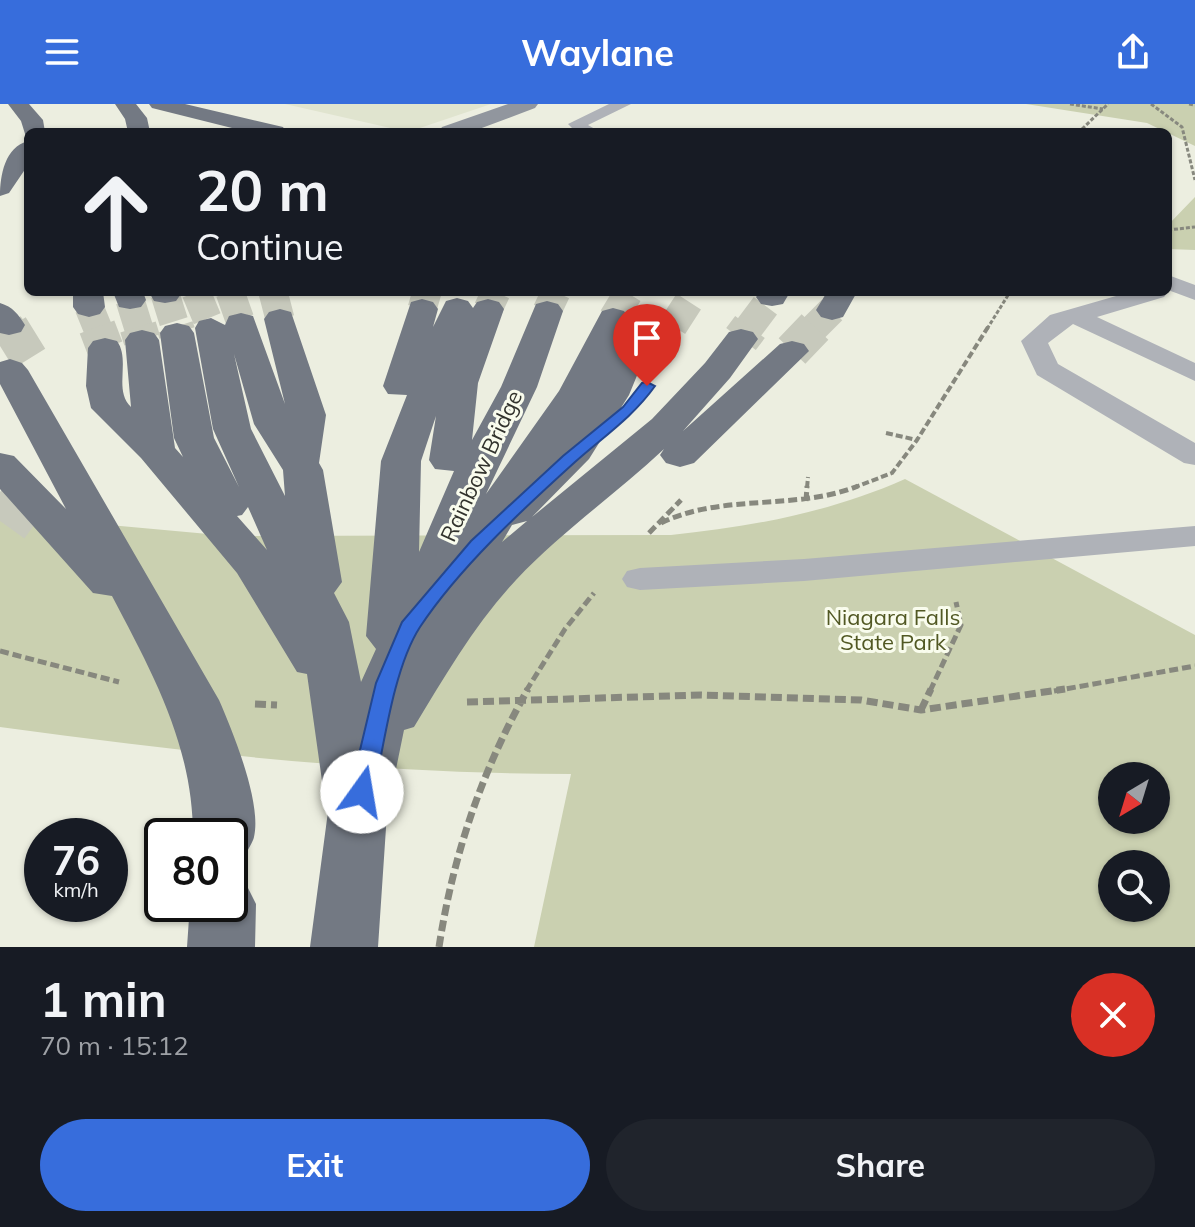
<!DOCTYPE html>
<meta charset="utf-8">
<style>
body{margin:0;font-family:Mulish,sans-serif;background:#20242c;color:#f1f3f6;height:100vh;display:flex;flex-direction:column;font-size:30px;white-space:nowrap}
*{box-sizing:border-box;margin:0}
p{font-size:26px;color:#9ea1a6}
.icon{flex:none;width:44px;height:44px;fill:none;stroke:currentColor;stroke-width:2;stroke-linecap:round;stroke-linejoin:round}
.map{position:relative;height:843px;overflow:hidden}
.drawer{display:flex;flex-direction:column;background:#171b24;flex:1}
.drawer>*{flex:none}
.guide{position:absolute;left:24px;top:24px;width:1148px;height:168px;border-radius:12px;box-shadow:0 2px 6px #0004;background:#171b24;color:#f1f3f6;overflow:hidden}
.needle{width:52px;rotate:218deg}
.buttons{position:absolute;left:1098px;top:658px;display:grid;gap:16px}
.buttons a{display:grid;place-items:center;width:72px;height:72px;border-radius:50%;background:#171b24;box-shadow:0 2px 6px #0004;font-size:40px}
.speed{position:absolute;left:24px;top:714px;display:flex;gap:16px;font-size:40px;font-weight:700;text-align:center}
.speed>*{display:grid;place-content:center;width:104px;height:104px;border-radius:50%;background:#171b24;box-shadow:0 2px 6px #0004;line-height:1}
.speed small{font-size:20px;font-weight:400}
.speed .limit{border:4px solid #111;border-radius:12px;background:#fff;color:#111}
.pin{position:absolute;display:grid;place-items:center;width:68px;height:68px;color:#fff;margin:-82px -34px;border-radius:50% 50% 50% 0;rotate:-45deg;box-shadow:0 0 8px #0007}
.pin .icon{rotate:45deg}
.me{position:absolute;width:88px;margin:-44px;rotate:13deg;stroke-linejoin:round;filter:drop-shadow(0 0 6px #0008)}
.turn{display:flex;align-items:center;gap:28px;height:168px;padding:0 40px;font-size:36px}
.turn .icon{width:104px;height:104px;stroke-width:2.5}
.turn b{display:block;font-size:56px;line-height:68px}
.round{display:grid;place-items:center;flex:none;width:84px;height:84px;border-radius:42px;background:#20242c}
.overview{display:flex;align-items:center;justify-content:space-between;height:136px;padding:0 40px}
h1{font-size:48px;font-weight:700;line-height:60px}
.cta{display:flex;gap:16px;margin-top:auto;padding:16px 40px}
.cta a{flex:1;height:92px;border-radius:48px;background:#376ddc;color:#fff;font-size:32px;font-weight:700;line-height:92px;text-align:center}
.cta a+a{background:#20242c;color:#f1f3f6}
header{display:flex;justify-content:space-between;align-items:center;height:104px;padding:0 40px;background:#376ddc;color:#fff;font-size:36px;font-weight:700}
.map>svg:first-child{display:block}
.built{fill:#e0e4cf}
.green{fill:#cad0b0;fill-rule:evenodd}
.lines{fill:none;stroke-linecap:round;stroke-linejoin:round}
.trunk-tunnel-far2{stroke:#c7c9bc;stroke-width:29;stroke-dasharray:29 15;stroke-linecap:butt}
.trunk-tunnel-far1{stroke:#c7c9bc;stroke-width:37;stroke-dasharray:37 19;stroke-linecap:butt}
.trunk-tunnel{stroke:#c7c9bc;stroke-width:47;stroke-dasharray:47 24;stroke-linecap:butt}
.path-far3{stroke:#87887e;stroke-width:3;stroke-dasharray:4 2;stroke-linecap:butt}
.path-far2{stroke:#87887e;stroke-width:4;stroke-dasharray:7 3;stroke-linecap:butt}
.path-far1{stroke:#87887e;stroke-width:5;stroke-dasharray:9 4;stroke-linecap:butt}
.path{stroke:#87887e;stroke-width:7;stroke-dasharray:11 5;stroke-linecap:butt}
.service{fill:#afb2b8;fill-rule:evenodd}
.secondary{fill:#91969e;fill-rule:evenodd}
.trunk{fill:#737983;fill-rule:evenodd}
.route{fill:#376ddc;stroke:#24478f;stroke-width:2}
.labels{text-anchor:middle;stroke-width:6;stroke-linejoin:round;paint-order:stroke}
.street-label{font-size:22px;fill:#32332d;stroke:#f9fced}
.park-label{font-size:22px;fill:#515823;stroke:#f9fced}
</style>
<header><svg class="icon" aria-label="menu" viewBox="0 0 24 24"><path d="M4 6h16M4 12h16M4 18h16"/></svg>Waylane<svg class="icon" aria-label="share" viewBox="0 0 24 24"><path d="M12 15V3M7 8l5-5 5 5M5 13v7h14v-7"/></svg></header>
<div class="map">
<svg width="1195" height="843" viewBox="0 0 1195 843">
<rect width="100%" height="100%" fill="#eceee0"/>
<path class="built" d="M 285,0 L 491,0 L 408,28 Z"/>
<path class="green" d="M 1026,0 L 1195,0 L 1195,42 L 1147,19 Z
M 1195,93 L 1195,146 L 1168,145 L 1168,121 Z
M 905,375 L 1195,531 L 1195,843 L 534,843 L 571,670 C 380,670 189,649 0,623 L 0,411 L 230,432 L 671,431 C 751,423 831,408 905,375 ZM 1112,672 L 1156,672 L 1156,716 L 1112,716 ZM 1112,760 L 1156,760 L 1156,804 L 1112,804 Z"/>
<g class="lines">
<path class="trunk-tunnel-far2" d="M 196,188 L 211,224
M 230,188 L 241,219
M 273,188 L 280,215
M 165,190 L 176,225
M 130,196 L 139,225
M 89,203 L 98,225
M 422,205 L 427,188
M 488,205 L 496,188
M 547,207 L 556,188
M 613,214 L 629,188
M 9,221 L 12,225
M 673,222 L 695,188
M 748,225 L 772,193
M 813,225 L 832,206"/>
<path class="trunk-tunnel-far1" d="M 10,223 L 33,260
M 97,223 L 105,244
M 138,223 L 142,236
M 175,223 L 177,229
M 741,235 L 750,223
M 792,247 L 815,223"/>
<path class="trunk-tunnel" d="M 0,388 L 57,429"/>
<path class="path-far3" d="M 1070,0 L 1103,5
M 1151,0 L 1182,23 L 1195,76
M 1189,0 L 1195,1
M 1082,25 L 1108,0
M 1168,126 L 1195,123
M 987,225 L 1010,188"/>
<path class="path-far2" d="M 886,329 L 917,336
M 807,384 L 808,373
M 853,384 L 892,369 L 917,336 L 988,223"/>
<path class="path-far1" d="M 806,397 L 807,382
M 661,419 C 722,389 796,407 858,382
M 649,429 L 681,396
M 0,547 L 119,578
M 526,587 L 565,525 L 594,489
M 930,587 L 961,521 L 956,498
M 1054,587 L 1195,562"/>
<path class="path" d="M 467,598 L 701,591 L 861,596 L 921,606 L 1065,585
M 255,600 L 277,601
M 921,606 L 931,585
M 439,843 C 453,751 482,666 528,585"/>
<path class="service" d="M 609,0 L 631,0 L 588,21 L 600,28 L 576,28 L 568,20 Z
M 1168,171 L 1195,181 L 1195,196 L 1168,186 Z
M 1130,188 L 1168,188 L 1164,193 L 1097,213 L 1195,259 L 1195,277 L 1073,220 L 1048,239 L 1058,260 L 1195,339 L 1195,361 L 1184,359 L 1037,271 L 1021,237 L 1050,211 Z
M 1195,422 L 1195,442 L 804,477 L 640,486 L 627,483 L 622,475 L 627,467 L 640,464 L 804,455 Z"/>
<path class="secondary" d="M 508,0 L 538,0 L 535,4 L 471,28 L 439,28 L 442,23 Z"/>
<path class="trunk" d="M 8,0 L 29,0 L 43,16 L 45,28 L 28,28 L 26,33 L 21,17 Z
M 115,0 L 136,0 L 147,14 L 150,28 L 128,28 L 125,15 Z
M 149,0 L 185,0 L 283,23 L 286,28 L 248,28 L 152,4 Z
M 28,37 L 28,61 L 9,89 L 0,92 C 0,71 5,43 28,37 Z
M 73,188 L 103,188 L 105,203 L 100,210 L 89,213 L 78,210 L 73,203 Z
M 113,188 L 143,188 L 146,196 L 141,203 L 130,205 L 119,203 Z
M 149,188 L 179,188 L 181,190 L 176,197 L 165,199 L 154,197 Z
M 760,188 L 790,188 L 783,200 L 772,202 L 761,200 L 756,193 Z
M 827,188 L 857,188 L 843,213 L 832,216 L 821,213 L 816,206 Z
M 457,194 L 468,197 L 473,204 L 477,198 L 488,195 L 499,198 L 504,205 L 478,279 L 472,336 L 501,283 L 536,200 L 547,197 L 558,200 L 563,207 L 537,283 L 486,390 L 559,287 L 602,207 L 613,204 L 624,207 L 629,215 L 631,211 L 643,208 L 655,211 L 659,218 L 629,291 L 589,355 L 532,413 L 652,315 L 705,259 L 729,228 L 741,225 L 753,228 L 758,235 L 730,274 L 683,327 L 780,240 L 792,237 L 804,240 L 809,247 L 694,359 L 680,363 L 666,359 L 660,351 L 664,345 C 616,390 561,428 516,476 C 475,520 445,572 414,623 L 404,626 L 387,709 L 378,843 L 310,843 L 329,700 L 324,691 L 307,570 L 297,568 L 237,469 L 141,354 L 91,304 L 86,282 L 88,244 L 93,237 L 105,234 L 117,237 C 131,257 113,286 131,303 L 125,236 L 130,229 L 142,226 L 154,229 L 159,236 L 175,344 L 183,353 L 174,334 L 160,229 L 165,222 L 177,219 L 189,222 L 194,229 L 214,334 L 239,383 L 213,325 L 195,224 L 199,217 L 211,214 L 225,221 L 229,212 L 241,209 L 253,212 L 285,300 L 264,215 L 269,208 L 280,205 L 291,208 L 326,311 L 319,359 L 323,366 L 342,478 L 334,489 L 349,518 L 361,578 L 376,545 L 366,532 L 381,357 L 407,291 L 388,290 L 383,282 L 411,198 L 422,195 L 433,198 L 438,205 L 433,223 L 446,197 ZM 234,250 L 254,320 L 283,366 L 285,392 L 251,325 ZM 436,312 L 429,356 L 435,365 L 454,367 L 419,448 L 421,357 ZM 248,403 L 267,446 L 237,412 L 242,411 ZM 527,417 L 502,438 L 512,421 Z
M 0,199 C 13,203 18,210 25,221 L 21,228 L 9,231 L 0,229 Z
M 10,255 L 22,259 L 28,266 L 219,596 C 233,628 262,699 254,733 C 253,738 248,745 246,750 L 230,755 L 230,732 L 193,732 C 193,642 153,570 112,492 L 93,489 L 0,385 L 0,349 L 14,352 L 66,405 L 0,280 L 0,258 Z
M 230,774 L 246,780 L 256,800 L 255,843 L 187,843 L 190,800 L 230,800 Z"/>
</g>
<path class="route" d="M 647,278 L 655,282 C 633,313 603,333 575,358 C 523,405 459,464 420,523 C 394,563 384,640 374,688 L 371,695 L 362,697 L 353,695 L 350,688 L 376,579 L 402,518 L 471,437 L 563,352 L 623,303 L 642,279 Z"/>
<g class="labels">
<g class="street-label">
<text transform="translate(481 362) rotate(-65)" y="8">Rainbow Bridge</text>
</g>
<g class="park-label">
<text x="893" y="521">Niagara Falls<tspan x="893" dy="25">State Park</tspan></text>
</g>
</g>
</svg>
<div class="buttons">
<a><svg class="needle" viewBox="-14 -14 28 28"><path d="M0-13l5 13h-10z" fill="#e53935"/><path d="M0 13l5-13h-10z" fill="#9ea1a6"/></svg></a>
<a><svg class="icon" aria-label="search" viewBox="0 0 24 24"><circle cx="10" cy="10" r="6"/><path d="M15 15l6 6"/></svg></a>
</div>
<div class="speed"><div>76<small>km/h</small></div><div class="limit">80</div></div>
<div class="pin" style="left:647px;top:282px;background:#d93025"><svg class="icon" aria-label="arrive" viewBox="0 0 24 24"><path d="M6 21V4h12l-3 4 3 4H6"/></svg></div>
<svg class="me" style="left:362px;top:688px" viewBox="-20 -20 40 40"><circle r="19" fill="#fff"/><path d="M0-13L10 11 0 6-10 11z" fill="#376ddc"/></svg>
<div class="guide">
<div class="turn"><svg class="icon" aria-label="ahead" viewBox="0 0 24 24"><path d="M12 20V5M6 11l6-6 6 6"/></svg><div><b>20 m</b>Continue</div></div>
</div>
</div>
<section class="drawer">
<div class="overview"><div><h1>1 min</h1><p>70 m · 15:12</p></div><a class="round" style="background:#d93025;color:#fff"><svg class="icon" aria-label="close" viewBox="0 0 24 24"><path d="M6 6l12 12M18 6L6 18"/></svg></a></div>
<div class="cta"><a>Exit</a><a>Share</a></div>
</section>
